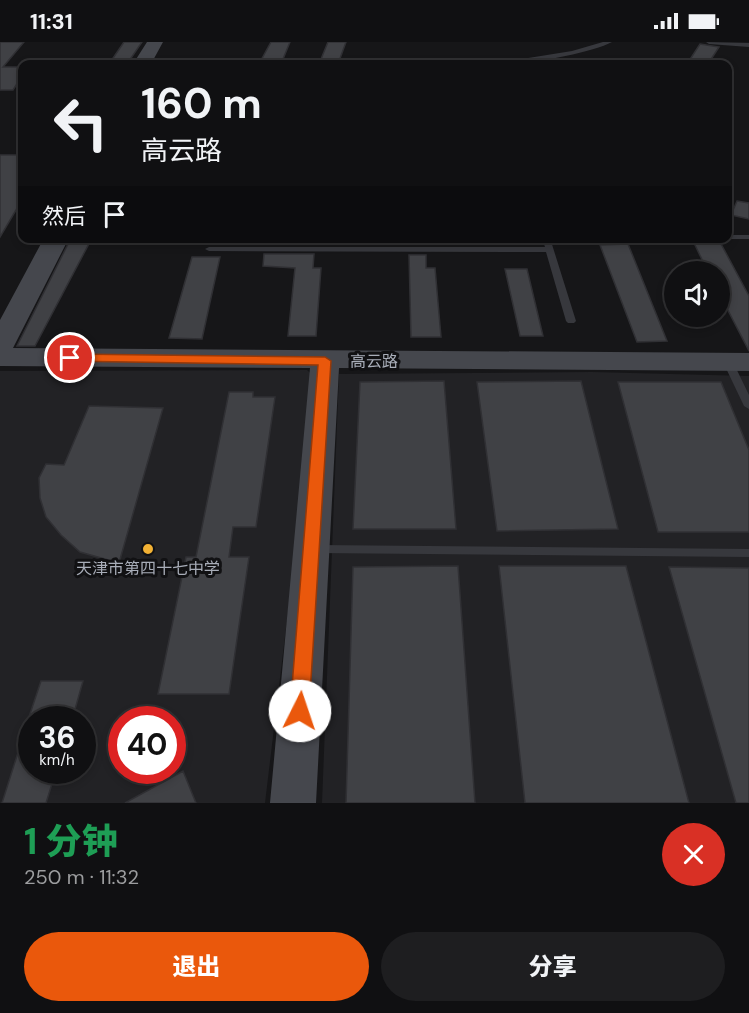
<!DOCTYPE html>
<html lang="zh">
<meta charset="utf-8">
<style>
body{margin:0;font-family:"DM Sans","Noto Sans SC",sans-serif;background:#1e1e20;color:#f1f3f6;height:100vh;display:flex;flex-direction:column;font-size:22px;white-space:nowrap}
*{box-sizing:border-box;margin:0}
p{font-size:20px;color:#9c9d9f}
.icon{flex:none;width:33px;height:33px;fill:none;stroke:currentColor;stroke-width:2;stroke-linecap:round;stroke-linejoin:round}
.map{position:relative;height:761px;overflow:hidden}
.side{display:flex;flex-direction:column;background:#101012;flex:1}
.side>*{flex:none}
.top-card{position:absolute;left:18px;top:18px;width:714px;height:183px;border-radius:12px;box-shadow:0 3px 9px #0003,0 0 0 2px #303032;background:#101012;color:#f1f3f6;overflow:hidden}
.tools{position:absolute;left:664px;top:219px;display:grid;gap:12px}
.tools a{display:grid;place-items:center;width:66px;height:66px;border-radius:50%;background:#101012;box-shadow:0 3px 9px #0003,0 0 0 2px #303032;font-size:30px}
.speed{position:absolute;left:18px;top:664px;display:flex;gap:12px;font-size:30px;font-weight:700;text-align:center}
.speed>*{display:grid;place-content:center;width:78px;height:78px;border-radius:50%;background:#101012;box-shadow:0 3px 9px #0003,0 0 0 2px #303032;line-height:1}
.speed small{font-size:15px;font-weight:400}
.speed .limit{border:9px solid #d22;background:#fff;color:#111}
.pin{position:absolute;display:grid;place-items:center;width:51px;height:51px;color:#fff;margin:-26px;border:3px solid #fff;border-radius:50%;box-shadow:0 2px 6px #0007}
.me{position:absolute;width:66px;margin:-33px;rotate:4deg;stroke-linejoin:round;filter:drop-shadow(0 0 4px #0008)}
.turn{display:flex;align-items:center;gap:21px;height:126px;padding:0 24px;font-size:27px}
.turn .icon{width:78px;height:78px;stroke-width:2.5}
.turn b{display:block;font-size:42px;line-height:51px}
.then{display:flex;align-items:center;height:57px;padding:0 24px;background:#0003;gap:12px;font-size:22px}
.round{display:grid;place-items:center;flex:none;width:63px;height:63px;border-radius:32px;background:#1e1e20}
.summary{display:flex;align-items:center;justify-content:space-between;height:102px;padding:0 24px}
h1{font-size:36px;font-weight:800;line-height:45px;color:#1e9e55}
.button{display:flex;gap:12px;margin-top:auto;padding:12px 24px}
.button a{flex:1;height:69px;border-radius:36px;background:#ea580c;color:#fff;font-size:24px;font-weight:800;line-height:69px;text-align:center}
.button a+a{background:#1e1e20;color:#f1f3f6}
.status{display:flex;justify-content:space-between;align-items:center;height:42px;padding:0 30px;background:#101012;direction:ltr}
.status svg{height:16px;fill:currentColor}
.map>svg:first-child{display:block}
.built{fill:#222225;fill-rule:evenodd}
.building{fill:#404145;stroke:#303034;stroke-width:1.5}
.lines{fill:none;stroke-linecap:round;stroke-linejoin:round}
.lane{fill:#37383d;fill-rule:evenodd}
.secondary{fill:#45474d;fill-rule:evenodd}
.route{fill:#ea580c;stroke:#983908;stroke-width:1.5}
.poi-dot{fill:#f2b134;stroke:#111113;stroke-width:2}
.labels{text-anchor:middle;stroke-width:6;stroke-linejoin:round;paint-order:stroke}
.street-label{font-size:16px;fill:#a8adb8;stroke:#111113}
.poi-label{font-size:16px;fill:#a8adb8;stroke:#111113}
</style>
<div class="status"><b>11:31</b><svg viewBox="0 0 49 12"><path d="M0 12V9h3v3zM5 12V6h3v6zM10 12V3h3v9zM15 12V0h3v12zM26 1h20v11H26zM47 4h2v5h-2z"/></svg></div>
<div class="map">
<svg width="749" height="761" viewBox="0 0 749 761">
<rect width="100%" height="100%" fill="#161618"/>
<path class="built" d="M 307,328 L 316,336 L 265,761 L 0,761 L 0,329 ZM 32,678 L 82,678 L 82,729 L 32,729 ZM 122,678 L 172,678 L 172,729 L 122,729 Z
M 592,330 L 749,334 L 749,761 L 322,761 L 339,332 Z"/>
<path class="building" d="M 0,0 L 24,0 L 3,25 L 22,25 L 22,34 L 13,48 L 0,48 Z
M 124,0 L 142,0 L 127,22 L 109,22 Z
M 271,0 L 290,0 L 281,22 L 259,22 Z
M 328,0 L 346,0 L 338,22 L 319,22 Z
M 700,2 L 719,5 L 708,22 L 687,22 Z
M 0,113 L 22,113 L 22,158 L 0,195 Z
M 737,159 L 749,161 L 749,177 L 731,173 Z
M 71,196 L 92,196 L 35,304 L 17,304 Z
M 694,201 L 720,200 L 749,254 L 749,309 L 720,253 L 720,230 L 708,230 Z
M 628,202 L 667,299 L 637,300 L 600,203 Z
M 264,212 L 314,212 L 313,226 L 321,226 L 316,294 L 288,294 L 295,226 L 263,224 Z
M 409,213 L 426,213 L 426,226 L 435,226 L 441,295 L 411,295 Z
M 192,215 L 220,215 L 202,297 L 169,296 Z
M 505,227 L 527,227 L 543,294 L 520,294 Z
M 444,339 L 456,487 L 353,487 L 360,340 Z
M 581,339 L 618,487 L 497,489 L 477,340 Z
M 618,340 L 721,340 L 749,408 L 749,490 L 658,490 Z
M 229,350 L 253,350 L 253,355 L 275,355 L 256,485 L 233,485 L 229,515 L 249,515 L 229,652 L 158,652 L 186,515 L 196,515 Z
M 89,364 L 163,366 L 119,521 L 80,510 L 61,493 L 46,475 L 40,456 L 39,436 L 46,422 L 64,423 Z
M 458,524 L 475,761 L 346,761 L 353,525 Z
M 499,524 L 626,524 L 689,761 L 525,761 Z
M 669,525 L 749,526 L 749,761 L 736,761 Z
M 41,639 L 83,639 L 72,678 L 28,678 Z
M 28,679 L 32,679 L 32,729 L 56,729 L 46,761 L 2,761 Z
M 183,729 L 196,761 L 125,761 Z"/>
<g class="lines">
<path class="lane" d="M 603,0 L 612,0 C 590,12 515,25 490,22 L 572,9 Z
M 706,0 L 749,1 L 749,5 L 709,2 Z
M 728,193 L 749,193 L 749,197 L 725,197 L 728,196 Z
M 542,196 L 550,196 L 576,279 L 574,281 L 568,281 L 566,279 L 546,210 L 209,209 L 205,207 L 209,205 L 545,205 Z
M 728,317 L 733,320 L 749,353 L 749,367 L 744,364 L 723,320 Z
M 317,503 L 749,507 L 749,515 L 317,511 L 313,510 L 311,507 L 313,504 Z"/>
<path class="secondary" d="M 147,0 L 163,0 L 151,22 L 133,22 Z
M 44,196 L 69,196 L 13,306 L 749,311 L 749,329 L 339,326 L 316,761 L 270,761 L 310,326 L 0,324 L 0,278 Z"/>
</g>
<path class="route" d="M 70,312 L 325,315 L 331,319 L 309,669 L 306,674 L 300,676 L 293,674 L 290,669 L 318,323 L 65,319 L 63,316 L 65,313 Z"/>
<circle class="poi-dot" cx="148" cy="507" r="6"/>
<g class="labels">
<g class="street-label">
<text x="374" y="325">高云路</text>
</g>
<g class="poi-label">
<text x="148" y="532">天津市第四十七中学</text>
</g>
</g>
</svg>
<div class="tools">
<a><svg class="icon" aria-label="sound" viewBox="0 0 24 24"><path d="M4 9h4l5-4v14l-5-4H4zM17 9q2 3 0 6"/></svg></a>
</div>
<div class="speed"><div>36<small>km/h</small></div><div class="limit">40</div></div>
<div class="pin" style="left:70px;top:316px;background:#d93025"><svg class="icon" aria-label="arrive" viewBox="0 0 24 24"><path d="M6 21V4h12l-3 4 3 4H6"/></svg></div>
<svg class="me" style="left:300px;top:669px" viewBox="-20 -20 40 40"><circle r="19" fill="#fff"/><path d="M0-13L10 11 0 6-10 11z" fill="#ea580c"/></svg>
<div class="top-card">
<div class="turn"><svg class="icon" aria-label="left" viewBox="0 0 24 24"><path d="M17 20v-9H6M10 6l-5 5 5 5"/></svg><div><b>160 m</b>高云路</div></div>
<div class="then">然后<svg class="icon" aria-label="arrive" viewBox="0 0 24 24"><path d="M6 21V4h12l-3 4 3 4H6"/></svg></div>
</div>
</div>
<section class="side">
<div class="summary"><div><h1>1 分钟</h1><p>250 m · 11:32</p></div><a class="round" style="background:#d93025;color:#fff"><svg class="icon" aria-label="close" viewBox="0 0 24 24"><path d="M6 6l12 12M18 6L6 18"/></svg></a></div>
<div class="button"><a>退出</a><a>分享</a></div>
</section>
